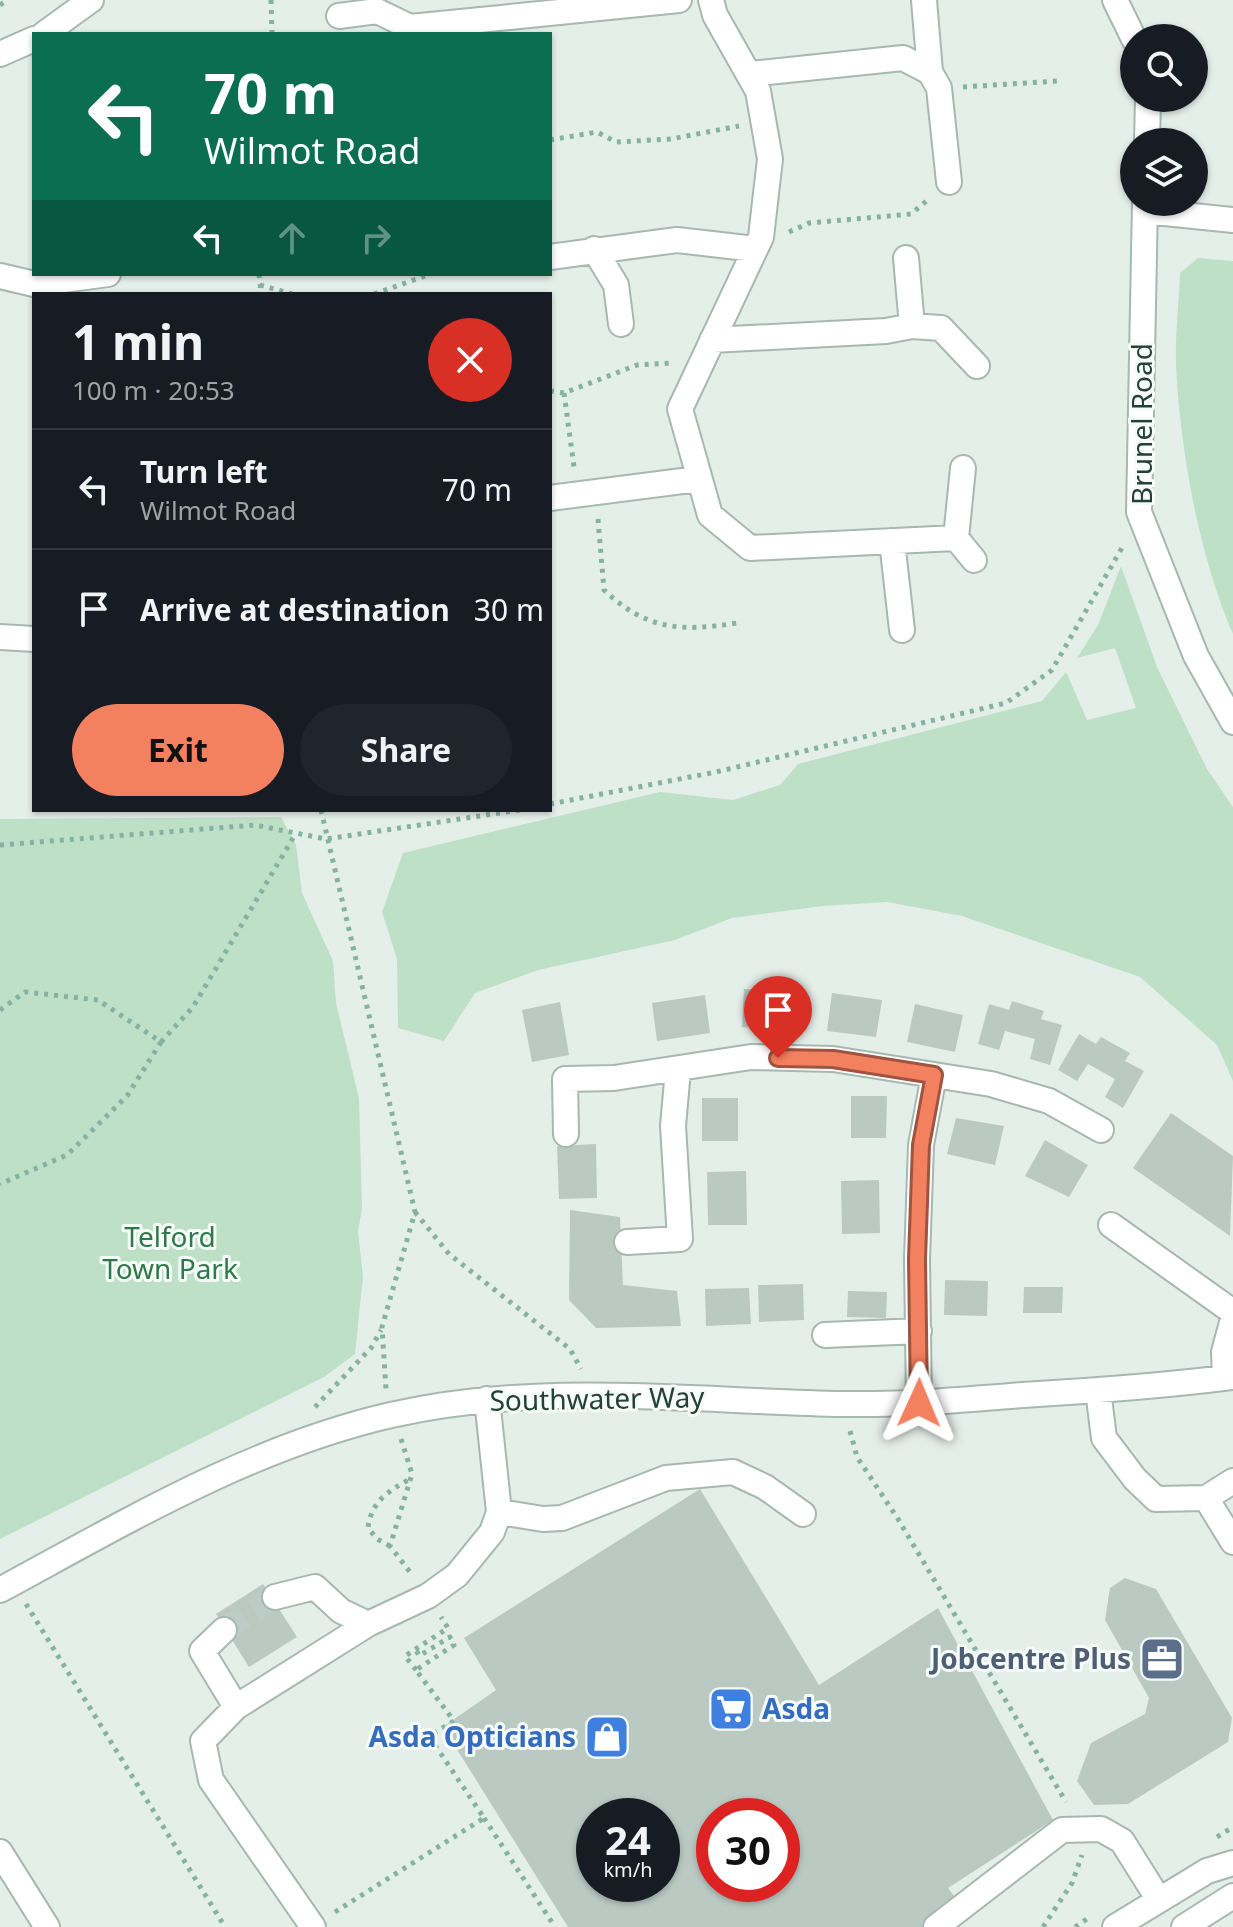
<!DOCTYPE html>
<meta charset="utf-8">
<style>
body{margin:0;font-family:"Noto Sans",sans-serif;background:#20242c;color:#f1f3f6;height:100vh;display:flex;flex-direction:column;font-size:30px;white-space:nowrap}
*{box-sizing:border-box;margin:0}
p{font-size:26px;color:#9ea1a6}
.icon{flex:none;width:44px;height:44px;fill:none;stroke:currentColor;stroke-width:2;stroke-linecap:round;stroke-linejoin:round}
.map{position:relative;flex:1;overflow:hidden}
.panel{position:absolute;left:32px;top:292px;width:520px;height:520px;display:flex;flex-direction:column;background:#171b24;border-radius:0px;box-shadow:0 2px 6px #0004}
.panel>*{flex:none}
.guide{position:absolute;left:32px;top:32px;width:520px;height:244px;border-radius:0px;box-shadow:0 2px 6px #0004;background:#0b6e4f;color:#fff;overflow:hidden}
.fabs{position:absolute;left:1120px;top:24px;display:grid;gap:16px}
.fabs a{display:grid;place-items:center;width:88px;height:88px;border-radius:50%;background:#171b24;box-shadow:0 2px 6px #0004;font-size:40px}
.speed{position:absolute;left:576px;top:1798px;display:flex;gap:16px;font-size:40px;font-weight:700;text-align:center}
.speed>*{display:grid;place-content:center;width:104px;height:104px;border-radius:50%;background:#171b24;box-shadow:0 2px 6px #0004;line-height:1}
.speed small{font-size:20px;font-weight:400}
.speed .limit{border:12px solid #d22;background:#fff;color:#111}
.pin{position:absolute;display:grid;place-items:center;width:68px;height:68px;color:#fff;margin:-82px -34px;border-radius:50% 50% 50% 0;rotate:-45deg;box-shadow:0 0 8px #0007}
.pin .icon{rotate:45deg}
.me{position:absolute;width:88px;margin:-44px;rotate:1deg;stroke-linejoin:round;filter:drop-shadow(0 0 6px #0008)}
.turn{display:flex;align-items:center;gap:28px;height:168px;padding:0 40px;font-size:36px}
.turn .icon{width:104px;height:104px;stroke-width:2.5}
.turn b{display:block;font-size:56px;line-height:68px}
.lanes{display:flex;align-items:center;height:76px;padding:0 40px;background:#0003;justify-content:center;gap:40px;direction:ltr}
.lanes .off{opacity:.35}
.round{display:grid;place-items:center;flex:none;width:84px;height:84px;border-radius:42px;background:#20242c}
.head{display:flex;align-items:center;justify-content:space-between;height:136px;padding:0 40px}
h1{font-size:48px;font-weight:700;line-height:60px}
.button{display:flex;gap:16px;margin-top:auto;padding:16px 40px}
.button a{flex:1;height:92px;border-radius:48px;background:#f3815f;color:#111;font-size:32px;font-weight:700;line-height:92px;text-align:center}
.button a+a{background:#20242c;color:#f1f3f6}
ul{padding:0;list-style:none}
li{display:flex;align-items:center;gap:24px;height:120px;padding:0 40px;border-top:2px solid #363941}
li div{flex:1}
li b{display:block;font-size:30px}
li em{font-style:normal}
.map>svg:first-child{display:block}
.green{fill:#bee0c7}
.building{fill:#bacac3;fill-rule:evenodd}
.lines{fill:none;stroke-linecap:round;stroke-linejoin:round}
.minor-tunnel{stroke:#beccc7;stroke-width:24;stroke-dasharray:24 12;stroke-linecap:butt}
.minor-casing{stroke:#a7b7b1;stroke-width:28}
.path{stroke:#86b2a4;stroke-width:5;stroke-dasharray:4 6;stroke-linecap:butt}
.minor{stroke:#fff;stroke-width:24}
.route-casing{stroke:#9e543e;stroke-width:20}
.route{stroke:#f3815f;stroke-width:14}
.labels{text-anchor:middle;stroke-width:6;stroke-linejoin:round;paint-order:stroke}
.street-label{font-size:28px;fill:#244139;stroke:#f6fbf8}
.park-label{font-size:28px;fill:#2d7949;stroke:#f6fbf8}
.service-label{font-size:28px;font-weight:bold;fill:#4e5e75;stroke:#f6fbf8;text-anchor:end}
.shop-label{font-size:28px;font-weight:bold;fill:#366cbe;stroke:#f6fbf8;text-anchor:start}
</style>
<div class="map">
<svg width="1233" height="1927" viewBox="0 0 1233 1927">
<rect width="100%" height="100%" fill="#e5efea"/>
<path class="green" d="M 1198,258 L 1233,261 L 1233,634 C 1199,556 1180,450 1176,365 C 1175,334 1179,303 1180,273 Z
M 1121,566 L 1157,667 L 1207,769 L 1233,807 L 1233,1081 L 1217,1045 L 1140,977 L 962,916 L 887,902 L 823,906 L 732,918 L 675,940 L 538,970 L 475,993 L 444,1041 L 398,1028 L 397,959 L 382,912 L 403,853 L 660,792 L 733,800 L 780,785 L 798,764 L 1042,701 L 1066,672 L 1087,720 L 1136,708 L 1115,648 L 1077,658 L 1098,625 Z
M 281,817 L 296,845 L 302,893 L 333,961 L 336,1003 L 359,1098 L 362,1209 L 358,1231 L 363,1277 L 355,1354 L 324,1377 L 0,1539 L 0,819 Z"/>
<path class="building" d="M 744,989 L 793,991 L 792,1029 L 742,1027 Z
M 832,993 L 882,1000 L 876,1037 L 827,1031 Z
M 705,995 L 710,1033 L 657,1041 L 652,1003 Z
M 1012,1001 L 1044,1011 L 1041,1019 L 1062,1025 L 1050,1065 L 1030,1059 L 1035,1039 L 1005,1031 L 999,1050 L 978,1044 L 989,1004 L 1009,1010 Z
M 560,1002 L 569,1055 L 532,1062 L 522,1010 Z
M 915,1004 L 963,1015 L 955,1052 L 907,1042 Z
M 1079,1034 L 1096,1044 L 1101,1037 L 1130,1053 L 1125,1061 L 1144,1071 L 1123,1108 L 1105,1097 L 1115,1079 L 1088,1064 L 1077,1081 L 1058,1070 Z
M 851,1096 L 887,1096 L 886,1138 L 851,1138 Z
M 702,1098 L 738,1098 L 738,1141 L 702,1141 Z
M 1171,1113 L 1233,1156 L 1230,1236 L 1133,1168 Z
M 956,1118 L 1004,1126 L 995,1165 L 947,1154 Z
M 1045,1140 L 1088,1165 L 1069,1197 L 1025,1176 Z
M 596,1144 L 597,1198 L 559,1199 L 557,1146 Z
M 746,1171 L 747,1225 L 708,1225 L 707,1172 Z
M 879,1180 L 880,1233 L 842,1234 L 841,1181 Z
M 570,1210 L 620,1217 L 623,1285 L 677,1291 L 681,1326 L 596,1328 L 569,1300 Z
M 945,1280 L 988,1281 L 987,1316 L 944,1315 Z
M 803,1284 L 804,1320 L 759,1322 L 758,1285 Z
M 1024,1287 L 1063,1287 L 1062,1313 L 1023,1313 Z
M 749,1288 L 751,1324 L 706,1326 L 705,1289 Z
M 848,1291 L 887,1292 L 886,1318 L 847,1317 Z
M 700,1489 L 819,1685 L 938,1608 L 1053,1820 L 948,1888 L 961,1905 L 926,1927 L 568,1927 L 443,1727 L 496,1690 L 464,1638 ZM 594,1816 L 662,1816 L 662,1884 L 594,1884 ZM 714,1816 L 782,1816 L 782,1884 L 714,1884 Z
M 1125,1578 L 1156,1589 L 1232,1718 L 1228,1742 L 1128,1804 L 1094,1805 L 1077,1781 L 1091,1743 L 1145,1714 L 1149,1698 L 1105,1620 L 1110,1588 Z
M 263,1584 L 297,1637 L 249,1667 L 216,1614 Z"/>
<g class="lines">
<path class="minor-tunnel" d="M 224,1630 L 275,1597"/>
<g class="minor-casing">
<path id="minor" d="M 711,0 L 715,15 L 758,91 L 770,159 L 761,237 L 680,409 L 710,515 L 750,548 L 956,538
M 924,0 L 930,72
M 1115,0 L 1134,39
M 339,16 L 377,11 L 410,27 L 679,0
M 44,34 L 91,0
M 0,54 L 34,39
M 750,74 L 903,58 L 930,72 L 939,88 L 949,182
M 1147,142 L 1148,98
M 1145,202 L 1139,512 L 1196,656 L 1233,722
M 1145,211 L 1233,220
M 594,249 L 616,285 L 621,324
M 550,257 L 677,240 L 755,249
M 906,258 L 912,326
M 0,276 L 34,284 L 108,274
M 712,340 L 886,331 L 912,326 L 941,328 L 977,366
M 963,468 L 956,538 L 974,560
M 550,498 L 698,479
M 892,541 L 902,630
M 0,637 L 34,639
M 566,1134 L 565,1079 L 614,1078 L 751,1057 L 833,1059 L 991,1084 L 1049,1101 L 1101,1130
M 1111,1225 L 1233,1312
M 627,1242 L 680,1239 L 673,1126 L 678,1070
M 825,1335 L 919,1331
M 1225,1378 L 1224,1352 L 1233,1319
M 1098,1390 L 1104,1438 L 1135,1479 L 1156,1499 L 1206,1498 L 1233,1542
M 919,1403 L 917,1259 L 921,1145 L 934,1075
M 1206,1498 L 1233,1481
M 499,1512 L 543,1519 L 562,1518 L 666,1478 L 733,1472 L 765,1487 L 803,1514
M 0,1590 C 124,1523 251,1447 391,1415 C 541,1381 692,1401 843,1404 C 903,1405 963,1400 1023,1395 C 1093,1391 1163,1386 1233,1377
M 275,1597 L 315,1587 L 341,1611 L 368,1624
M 224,1630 L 202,1651 L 236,1707
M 0,1852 L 47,1927
M 313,1927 L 211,1780 L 203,1741 L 236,1707 L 368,1624 L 428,1596 L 457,1575 L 492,1532 L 499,1512 L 487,1399
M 936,1927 L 1062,1830 L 1101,1829 L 1122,1841 L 1159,1900
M 1115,1927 L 1207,1871 L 1233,1863
M 1184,1927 L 1233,1896"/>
</g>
<path class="path" d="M 271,0 L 272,34
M 0,5 L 8,0
M 963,87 L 1058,81
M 550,140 L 597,132 L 616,142 L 671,139 L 739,126
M 789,232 L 809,223 L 911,214 L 930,198
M 259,274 L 261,294
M 260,285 L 292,294
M 374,294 L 431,274
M 550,391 L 564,393 L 637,365 L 672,363
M 564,393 L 574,467
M 598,519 L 604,590 C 646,630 681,632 737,623
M 550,804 L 716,772 L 1006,703 L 1052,670 L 1123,546
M 321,810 L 415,1212 L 382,1327 L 386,1389
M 0,845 L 255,825 L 326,839 L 520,810
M 0,1010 L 25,992 L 98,1000 L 161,1042 L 127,1096 L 67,1155 L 0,1184
M 161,1042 L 193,1007 L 296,833
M 415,1212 L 449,1254 L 570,1349 L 581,1369
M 315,1407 L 371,1348 L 381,1330
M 850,1431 L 857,1457 L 898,1519 L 1066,1802
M 401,1439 L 412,1474 L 390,1546 L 413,1576
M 390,1546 L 377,1539 L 368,1528 C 371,1502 388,1491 410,1479
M 26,1604 L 225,1927
M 416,1670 L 405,1656 L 448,1628 L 441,1617
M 484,1818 L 555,1927
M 1217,1837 L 1233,1827
M 335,1912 L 484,1818 L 429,1736 L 454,1721 L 416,1670 L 454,1645 L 450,1637 L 419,1656 L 415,1648
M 1043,1927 L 1072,1883 L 1082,1855
M 1075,1927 L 1090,1917"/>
<use href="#minor" class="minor"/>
</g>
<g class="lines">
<g class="route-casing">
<path id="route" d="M 778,1058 L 833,1059 L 934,1075 L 921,1145 L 917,1259 L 919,1403"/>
</g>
<use href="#route" class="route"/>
</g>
<defs>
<g id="office-square" transform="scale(2.3)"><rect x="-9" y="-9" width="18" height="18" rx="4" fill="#5c6f8a" stroke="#f6fbf8"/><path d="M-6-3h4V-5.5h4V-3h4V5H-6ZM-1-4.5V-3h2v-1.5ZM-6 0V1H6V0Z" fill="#fff"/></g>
<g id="supermarket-square" transform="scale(2.3)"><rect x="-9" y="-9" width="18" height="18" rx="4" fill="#3f7fe0" stroke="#f6fbf8"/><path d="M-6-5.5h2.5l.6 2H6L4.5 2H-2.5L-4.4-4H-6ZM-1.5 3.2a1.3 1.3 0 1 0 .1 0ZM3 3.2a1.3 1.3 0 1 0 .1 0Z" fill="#fff"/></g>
<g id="shop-square" transform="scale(2.3)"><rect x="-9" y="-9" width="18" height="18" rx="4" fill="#3f7fe0" stroke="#f6fbf8"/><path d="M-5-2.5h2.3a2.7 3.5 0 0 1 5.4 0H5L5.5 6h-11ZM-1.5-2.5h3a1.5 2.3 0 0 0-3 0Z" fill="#fff"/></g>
</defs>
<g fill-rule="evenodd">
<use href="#office-square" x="1162" y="1659"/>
<use href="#supermarket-square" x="731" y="1709"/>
<use href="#shop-square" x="607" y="1737"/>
</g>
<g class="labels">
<g class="street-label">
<text transform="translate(1142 424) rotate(-90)" y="10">Brunel Road</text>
<text transform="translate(597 1399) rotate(-1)" y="10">Southwater Way</text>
</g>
<g class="park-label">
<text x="170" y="1247">Telford<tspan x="170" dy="32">Town Park</tspan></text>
</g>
<g class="service-label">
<text x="1131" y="1669">Jobcentre Plus</text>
</g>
<g class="shop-label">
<text x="762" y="1719">Asda</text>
<text x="576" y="1747" text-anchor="end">Asda Opticians</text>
</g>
</g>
</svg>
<div class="fabs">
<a><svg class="icon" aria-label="search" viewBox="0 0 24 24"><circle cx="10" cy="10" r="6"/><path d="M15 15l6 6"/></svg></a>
<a><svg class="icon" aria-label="layers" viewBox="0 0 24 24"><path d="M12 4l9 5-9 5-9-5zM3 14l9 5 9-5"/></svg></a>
</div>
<div class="speed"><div>24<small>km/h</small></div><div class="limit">30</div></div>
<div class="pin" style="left:778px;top:1058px;background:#d93025"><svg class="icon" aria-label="arrive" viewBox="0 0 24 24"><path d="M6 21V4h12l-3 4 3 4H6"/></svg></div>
<svg class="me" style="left:919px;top:1403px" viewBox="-20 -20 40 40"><path d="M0-17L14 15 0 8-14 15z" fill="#f3815f" stroke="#fff" stroke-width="4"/></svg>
<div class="guide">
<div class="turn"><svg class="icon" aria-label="left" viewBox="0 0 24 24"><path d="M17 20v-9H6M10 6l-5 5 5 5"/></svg><div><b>70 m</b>Wilmot Road</div></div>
<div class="lanes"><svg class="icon" aria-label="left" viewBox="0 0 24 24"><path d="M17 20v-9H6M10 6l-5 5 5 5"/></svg><svg class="icon off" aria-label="ahead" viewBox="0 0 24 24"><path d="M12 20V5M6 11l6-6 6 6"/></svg><svg class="icon off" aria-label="right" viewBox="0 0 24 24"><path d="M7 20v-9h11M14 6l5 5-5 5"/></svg></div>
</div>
<section class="panel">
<div class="head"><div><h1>1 min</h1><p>100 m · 20:53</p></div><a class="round" style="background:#d93025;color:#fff"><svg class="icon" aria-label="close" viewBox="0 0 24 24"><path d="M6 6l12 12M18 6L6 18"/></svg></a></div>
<ul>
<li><svg class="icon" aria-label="left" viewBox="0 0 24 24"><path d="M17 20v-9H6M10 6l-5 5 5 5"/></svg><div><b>Turn left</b><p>Wilmot Road</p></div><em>70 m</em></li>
<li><svg class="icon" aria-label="arrive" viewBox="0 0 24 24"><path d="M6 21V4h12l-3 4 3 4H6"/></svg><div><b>Arrive at destination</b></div><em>30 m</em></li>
</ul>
<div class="button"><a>Exit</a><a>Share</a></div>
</section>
</div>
